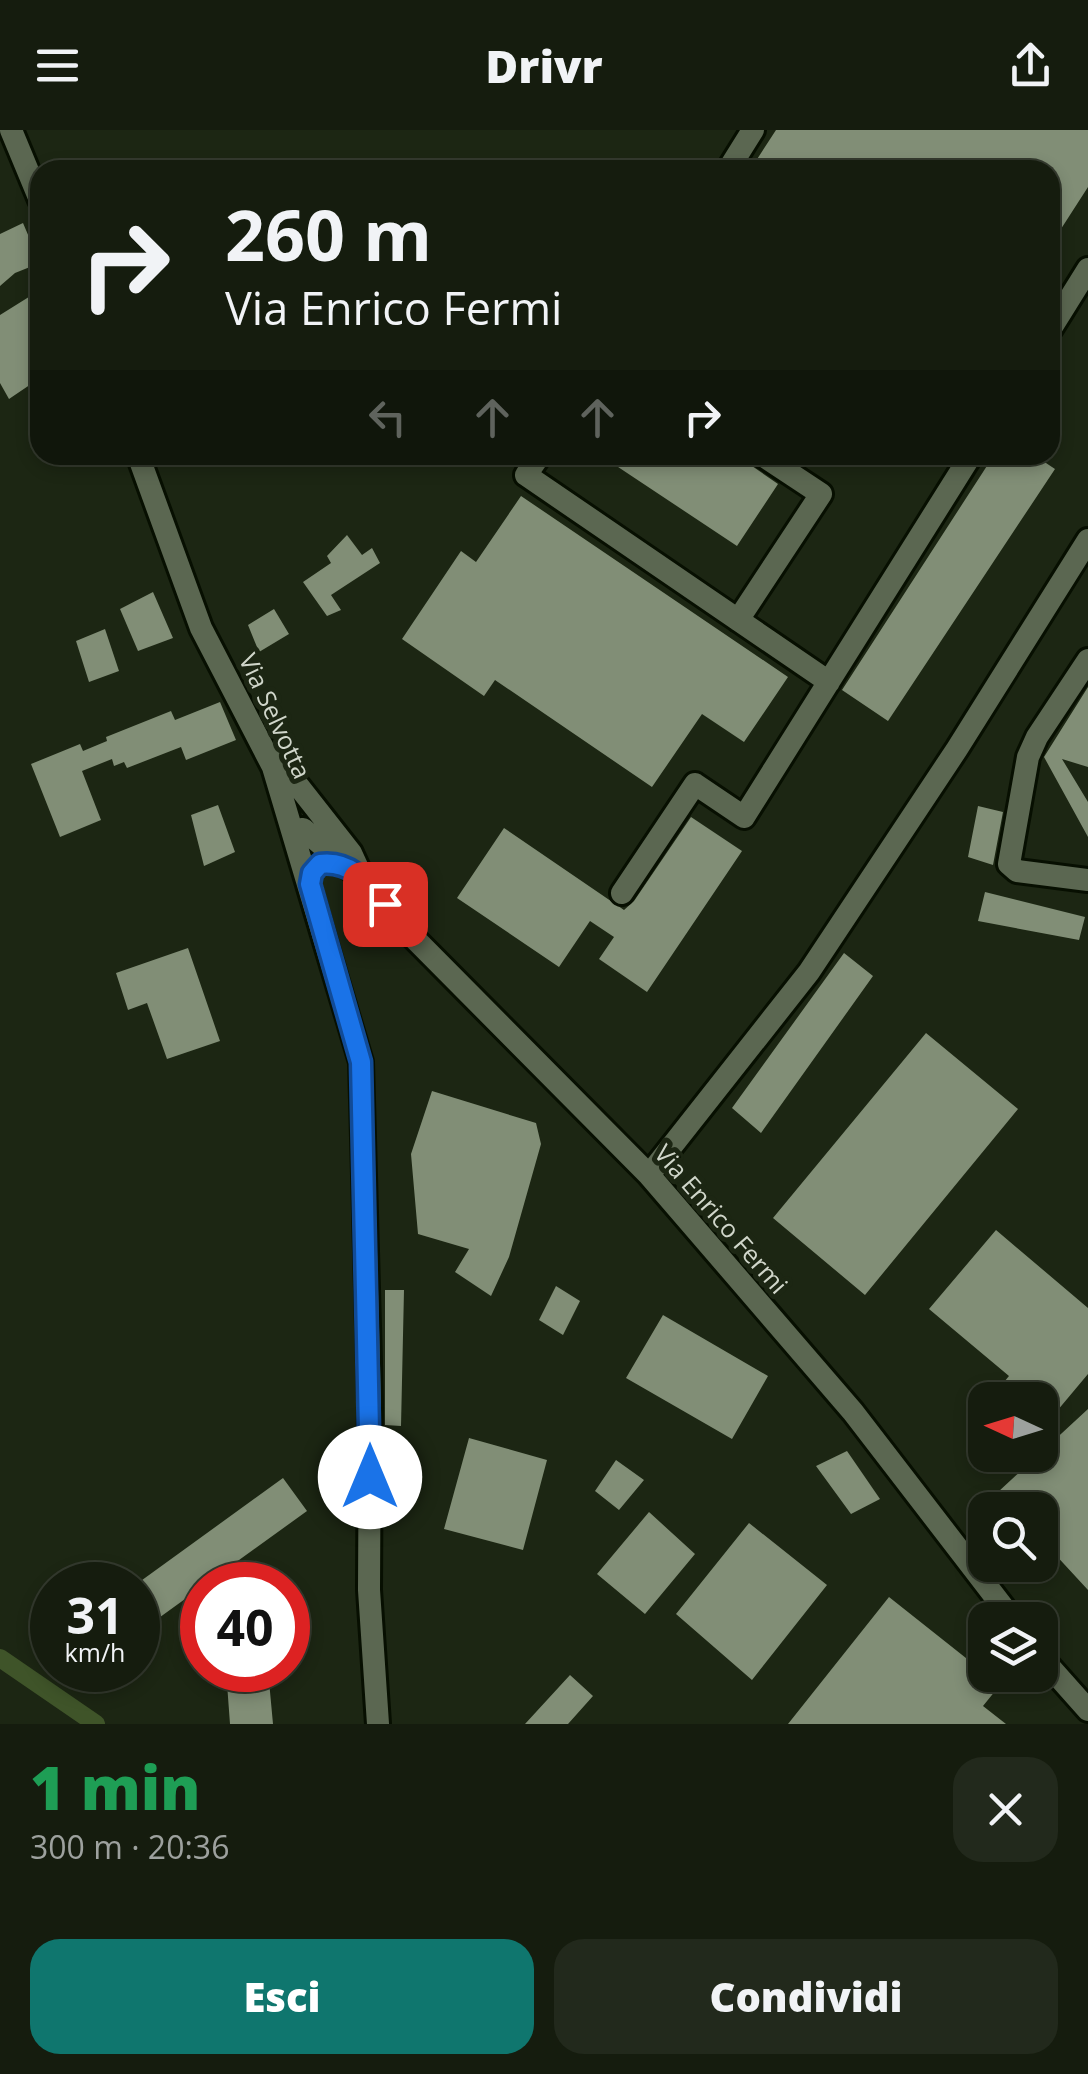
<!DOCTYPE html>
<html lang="it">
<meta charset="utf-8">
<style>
body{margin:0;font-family:"Open Sans",sans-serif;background:#22291c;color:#f1f3f6;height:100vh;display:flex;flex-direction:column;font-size:38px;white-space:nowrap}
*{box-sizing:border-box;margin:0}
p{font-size:32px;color:#9da19e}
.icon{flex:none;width:55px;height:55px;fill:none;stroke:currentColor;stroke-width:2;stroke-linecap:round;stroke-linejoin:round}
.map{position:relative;height:1594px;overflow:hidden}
.panel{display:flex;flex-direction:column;background:#151c0e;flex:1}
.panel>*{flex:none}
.hud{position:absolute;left:30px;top:30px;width:1030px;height:305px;border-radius:30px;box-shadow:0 5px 15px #0003,0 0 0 2px #343a2e;background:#151c0e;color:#f1f3f6;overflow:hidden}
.needle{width:65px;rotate:274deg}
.buttons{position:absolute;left:968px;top:1252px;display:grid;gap:20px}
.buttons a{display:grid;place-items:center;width:90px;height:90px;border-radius:20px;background:#151c0e;box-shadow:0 5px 15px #0003,0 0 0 2px #343a2e;font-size:50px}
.speed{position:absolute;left:30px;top:1432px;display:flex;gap:20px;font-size:50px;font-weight:700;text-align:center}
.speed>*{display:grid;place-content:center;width:130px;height:130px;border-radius:50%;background:#151c0e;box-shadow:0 5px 15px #0003,0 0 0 2px #343a2e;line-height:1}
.speed small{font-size:25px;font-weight:400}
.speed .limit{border:15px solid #d22;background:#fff;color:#111}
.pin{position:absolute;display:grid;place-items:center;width:85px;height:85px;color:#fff;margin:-42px;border-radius:20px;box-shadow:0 5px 15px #0006}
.me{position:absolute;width:110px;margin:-55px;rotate:0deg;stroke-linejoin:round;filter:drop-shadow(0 0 8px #0008)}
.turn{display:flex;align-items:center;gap:35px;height:210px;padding:0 30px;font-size:45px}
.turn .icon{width:130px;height:130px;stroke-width:2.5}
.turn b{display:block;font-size:70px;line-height:85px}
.lanes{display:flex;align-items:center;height:95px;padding:0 30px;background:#0003;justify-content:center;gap:50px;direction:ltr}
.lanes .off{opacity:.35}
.round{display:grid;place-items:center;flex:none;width:105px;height:105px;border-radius:30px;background:#22291c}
.head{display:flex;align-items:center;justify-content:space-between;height:170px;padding:0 30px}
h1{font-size:60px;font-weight:800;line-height:75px;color:#1e9e55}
.button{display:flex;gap:20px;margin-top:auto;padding:20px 30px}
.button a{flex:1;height:115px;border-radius:30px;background:#0f766e;color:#fff;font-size:40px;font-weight:800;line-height:115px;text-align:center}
.button a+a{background:#22291c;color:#f1f3f6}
header{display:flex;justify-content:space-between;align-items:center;height:130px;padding:0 30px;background:#151c0e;font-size:45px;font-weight:800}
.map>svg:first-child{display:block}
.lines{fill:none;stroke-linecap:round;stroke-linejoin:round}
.canal{stroke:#3f5429;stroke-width:18}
.building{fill:#818e76}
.minor-casing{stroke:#070f01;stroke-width:28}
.minor{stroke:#5b6751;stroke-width:22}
.route-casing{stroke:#114b97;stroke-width:25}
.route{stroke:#1a73e8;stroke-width:18}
.labels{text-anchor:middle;stroke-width:10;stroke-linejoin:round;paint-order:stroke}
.street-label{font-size:25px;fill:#d0d6ca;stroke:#1c2613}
</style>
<header><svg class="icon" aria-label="menu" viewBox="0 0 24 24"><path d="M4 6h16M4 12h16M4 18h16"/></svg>Drivr<svg class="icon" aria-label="share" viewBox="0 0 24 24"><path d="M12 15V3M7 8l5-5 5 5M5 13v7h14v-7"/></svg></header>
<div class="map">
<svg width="1088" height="1594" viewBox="0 0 1088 1594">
<rect width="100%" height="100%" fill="#1c2613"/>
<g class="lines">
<path class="canal" d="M 0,1528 L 96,1594"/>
</g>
<path class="building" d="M 776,0 L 1088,0 L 1088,57 L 1050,116 L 1050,40 L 750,40 Z
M 23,93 L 40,133 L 15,143 L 0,156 L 0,104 Z
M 40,160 L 40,248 L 9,269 L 0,253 L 0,185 Z
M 600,325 L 736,325 L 778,354 L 737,416 Z
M 994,325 L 1034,325 L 1055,339 L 888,591 L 842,560 Z
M 521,366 L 788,547 L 744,612 L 702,584 L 652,657 L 495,550 L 484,566 L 402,509 L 461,421 L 476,432 Z
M 347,405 L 362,425 L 372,418 L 380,433 L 331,465 L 341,480 L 327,486 L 303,452 L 331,433 L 327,426 Z
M 153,462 L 173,508 L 138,521 L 120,479 Z
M 274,479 L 289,504 L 259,522 L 248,495 Z
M 105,499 L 119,541 L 89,552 L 76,511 Z
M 1088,557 L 1088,637 L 1062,629 L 1088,672 L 1088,707 L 1044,627 Z
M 220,572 L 236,610 L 186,630 L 181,617 L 127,638 L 124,632 L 114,636 L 112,629 L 82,641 L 101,690 L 60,707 L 31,634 L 80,614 L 83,621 L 107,611 L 106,607 L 171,581 L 175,590 Z
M 218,675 L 235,722 L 204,736 L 191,685 Z
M 978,676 L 1003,682 L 993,735 L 968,727 Z
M 691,687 L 742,721 L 647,862 L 599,829 L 614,807 L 590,791 L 559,837 L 457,768 L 504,698 L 624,780 L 634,771 Z
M 985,762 L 1085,787 L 1079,810 L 978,791 Z
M 188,818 L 220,911 L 167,929 L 147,873 L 128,880 L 116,843 Z
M 844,823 L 873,846 L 761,1003 L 732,978 Z
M 926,903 L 1018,979 L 865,1165 L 773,1088 Z
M 432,961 L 536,993 L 541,1014 L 509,1127 L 491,1166 L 455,1142 L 469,1119 L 418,1104 L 411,1024 Z
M 996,1100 L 1088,1178 L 1088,1244 L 1057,1281 L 1044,1270 L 989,1270 L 1009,1246 L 929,1179 Z
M 556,1156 L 580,1171 L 563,1205 L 539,1190 Z
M 385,1160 L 404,1160 L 401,1296 L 385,1295 Z
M 663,1185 L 768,1246 L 732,1309 L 626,1248 Z
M 1088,1279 L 1088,1460 L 1040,1408 L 1040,1380 L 1014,1380 L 998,1362 Z
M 469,1308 L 547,1330 L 523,1420 L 444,1399 Z
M 847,1321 L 880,1369 L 851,1384 L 816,1336 Z
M 616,1330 L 644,1350 L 619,1380 L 595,1361 Z
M 283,1348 L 307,1381 L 138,1503 L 138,1453 Z
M 649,1382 L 695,1424 L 645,1484 L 597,1444 Z
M 749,1393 L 827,1455 L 752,1550 L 676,1484 Z
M 889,1467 L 1000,1555 L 983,1576 L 1006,1594 L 788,1594 Z
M 226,1540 L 268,1540 L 273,1594 L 230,1594 Z
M 570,1545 L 593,1566 L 568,1594 L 525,1594 Z"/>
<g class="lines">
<g class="minor-casing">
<path id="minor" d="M 11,0 L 40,70
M 728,40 L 753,0
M 1050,200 L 1088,139
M 138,325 L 201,498 L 273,637 L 361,932 L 370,1272 L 369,1460 L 378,1594
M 540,325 L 526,345 L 829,552
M 738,490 L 821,364 L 762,325
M 1088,530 L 1037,607 L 1028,627 L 1009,734 L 1017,741 L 1088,750
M 274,625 L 351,723 L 362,747 L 408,802 L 649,1045 L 853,1282 L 1013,1490
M 294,700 L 303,699 L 355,743
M 622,763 L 695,654 L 744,687 L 971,325
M 649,1045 L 809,842 L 957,619 L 1088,410
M 1040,1526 L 1088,1580"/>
</g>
<use href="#minor" class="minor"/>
</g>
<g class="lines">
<g class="route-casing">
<path id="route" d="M 370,1347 L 361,932 L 310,754 L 312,743 L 320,734 C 351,730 368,753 385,774"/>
</g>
<use href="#route" class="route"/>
</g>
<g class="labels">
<g class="street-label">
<text transform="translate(275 586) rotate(65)" y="9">Via Selvotta</text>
<text transform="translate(721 1089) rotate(49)" y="9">Via Enrico Fermi</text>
</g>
</g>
</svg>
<div class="buttons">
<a><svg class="needle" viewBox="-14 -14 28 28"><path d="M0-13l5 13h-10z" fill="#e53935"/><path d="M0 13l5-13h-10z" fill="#9da19e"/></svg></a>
<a><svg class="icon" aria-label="search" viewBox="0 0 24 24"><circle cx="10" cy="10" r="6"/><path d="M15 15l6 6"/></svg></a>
<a><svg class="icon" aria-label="layers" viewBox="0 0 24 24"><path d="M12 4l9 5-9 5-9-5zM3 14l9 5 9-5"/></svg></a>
</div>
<div class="speed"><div>31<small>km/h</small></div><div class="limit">40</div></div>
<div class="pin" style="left:385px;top:774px;background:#d93025"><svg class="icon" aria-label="arrive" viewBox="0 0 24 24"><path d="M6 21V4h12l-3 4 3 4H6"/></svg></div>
<svg class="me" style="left:370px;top:1347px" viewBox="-20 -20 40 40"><circle r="19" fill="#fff"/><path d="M0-13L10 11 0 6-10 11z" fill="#1a73e8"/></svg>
<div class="hud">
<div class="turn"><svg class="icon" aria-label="right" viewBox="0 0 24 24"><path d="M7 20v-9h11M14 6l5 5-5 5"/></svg><div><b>260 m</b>Via Enrico Fermi</div></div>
<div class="lanes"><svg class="icon off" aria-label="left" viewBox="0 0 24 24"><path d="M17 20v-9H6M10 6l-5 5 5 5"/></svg><svg class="icon off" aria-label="ahead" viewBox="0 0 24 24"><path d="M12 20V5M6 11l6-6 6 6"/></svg><svg class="icon off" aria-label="ahead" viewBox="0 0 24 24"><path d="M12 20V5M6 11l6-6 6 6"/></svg><svg class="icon" aria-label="right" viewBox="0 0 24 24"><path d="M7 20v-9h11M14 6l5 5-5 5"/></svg></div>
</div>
</div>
<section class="panel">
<div class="head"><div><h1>1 min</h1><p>300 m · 20:36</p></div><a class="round"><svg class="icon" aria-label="close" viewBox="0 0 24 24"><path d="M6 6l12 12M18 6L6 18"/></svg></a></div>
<div class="button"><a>Esci</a><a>Condividi</a></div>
</section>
